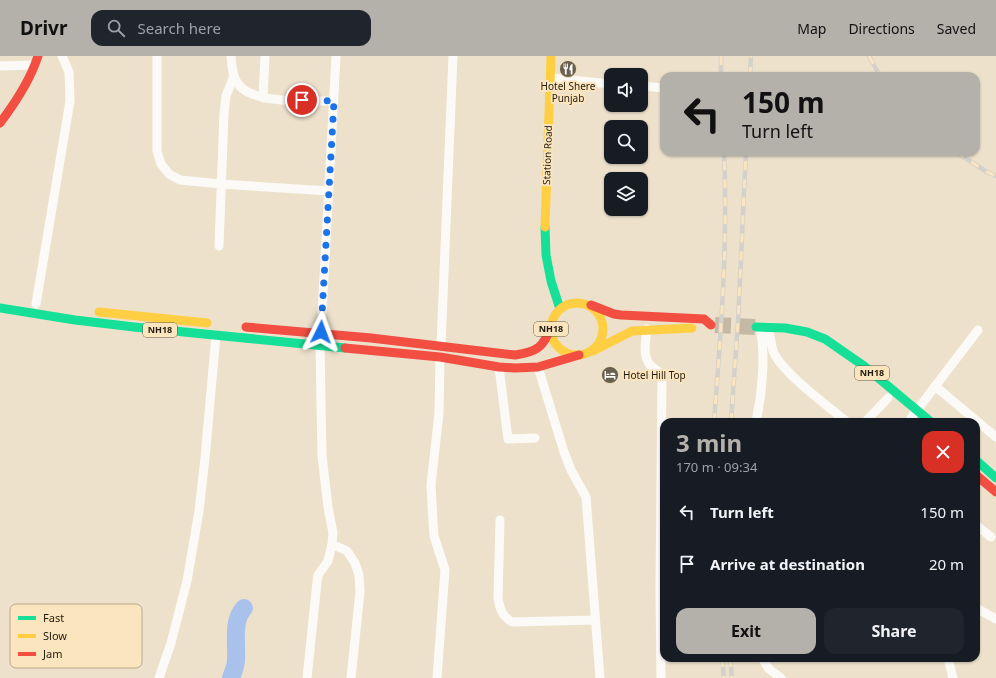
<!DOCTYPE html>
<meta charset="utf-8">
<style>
body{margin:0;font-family:"Noto Sans",sans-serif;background:#20242c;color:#f1f3f6;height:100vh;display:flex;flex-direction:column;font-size:15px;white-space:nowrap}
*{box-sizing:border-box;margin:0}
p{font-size:13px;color:#9ea1a6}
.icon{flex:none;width:22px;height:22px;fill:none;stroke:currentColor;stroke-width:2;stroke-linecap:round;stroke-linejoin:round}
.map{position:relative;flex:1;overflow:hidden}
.side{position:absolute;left:660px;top:362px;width:320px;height:244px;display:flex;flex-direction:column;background:#171b24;border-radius:12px;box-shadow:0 1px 3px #0004}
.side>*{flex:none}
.top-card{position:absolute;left:660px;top:16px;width:320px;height:84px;border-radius:12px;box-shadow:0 1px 3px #0004;background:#b4b1ab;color:#111;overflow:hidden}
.fabs{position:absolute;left:604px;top:12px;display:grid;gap:8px}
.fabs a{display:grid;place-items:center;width:44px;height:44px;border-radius:8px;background:#171b24;box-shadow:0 1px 3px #0004;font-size:20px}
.pin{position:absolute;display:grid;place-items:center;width:34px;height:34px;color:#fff;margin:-17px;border:2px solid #fff;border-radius:50%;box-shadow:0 1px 4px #0007}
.me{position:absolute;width:44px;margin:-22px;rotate:3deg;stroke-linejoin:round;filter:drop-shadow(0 0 3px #0008)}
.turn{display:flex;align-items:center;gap:14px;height:84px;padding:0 16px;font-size:18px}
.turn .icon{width:52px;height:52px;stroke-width:2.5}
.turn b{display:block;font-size:28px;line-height:34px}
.round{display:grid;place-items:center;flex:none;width:42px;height:42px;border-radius:12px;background:#20242c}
.overview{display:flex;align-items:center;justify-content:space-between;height:68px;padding:0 16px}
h1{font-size:24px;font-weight:700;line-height:30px;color:#b4b1ab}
.button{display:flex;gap:8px;margin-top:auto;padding:8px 16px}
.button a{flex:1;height:46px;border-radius:12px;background:#b4b1ab;color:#111;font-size:16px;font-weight:700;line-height:46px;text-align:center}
.button a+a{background:#20242c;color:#f1f3f6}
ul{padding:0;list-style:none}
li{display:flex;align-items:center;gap:12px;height:52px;padding:0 16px}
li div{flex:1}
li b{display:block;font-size:15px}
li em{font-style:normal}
header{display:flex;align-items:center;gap:24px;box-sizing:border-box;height:56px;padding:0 20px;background:#b4b1ab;color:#111}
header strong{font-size:19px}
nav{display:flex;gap:22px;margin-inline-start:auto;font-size:14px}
.search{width:280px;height:36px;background:#20242c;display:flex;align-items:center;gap:10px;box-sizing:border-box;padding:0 14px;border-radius:12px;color:#9ea1a6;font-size:15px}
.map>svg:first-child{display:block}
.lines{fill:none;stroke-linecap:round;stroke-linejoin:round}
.river{stroke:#a9c2ec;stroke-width:18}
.highway-tunnel{stroke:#c5b9a6;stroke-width:16;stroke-dasharray:16 8;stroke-linecap:butt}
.street{stroke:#fcfaf7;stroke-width:9}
.fast{stroke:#16e098;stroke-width:9}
.slow{stroke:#ffcf43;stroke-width:9}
.jam{stroke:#f24e42;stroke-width:9}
.rail-casing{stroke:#d4d0ca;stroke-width:4.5}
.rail{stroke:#fbe5be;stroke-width:3;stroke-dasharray:9;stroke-linecap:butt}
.route{stroke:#1a73e8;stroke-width:7;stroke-dasharray:0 12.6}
.labels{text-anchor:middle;stroke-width:4;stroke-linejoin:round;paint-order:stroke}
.shield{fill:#fbe5be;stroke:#645842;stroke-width:1}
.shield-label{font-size:9px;font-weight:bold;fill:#231b0d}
.poi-label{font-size:10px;fill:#231b0d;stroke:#fbe5be}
.street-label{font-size:10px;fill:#231b0d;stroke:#fbe5be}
.key{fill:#fbe5be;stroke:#baa889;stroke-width:1}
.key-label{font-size:11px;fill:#231b0d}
</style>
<header>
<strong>Drivr</strong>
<div class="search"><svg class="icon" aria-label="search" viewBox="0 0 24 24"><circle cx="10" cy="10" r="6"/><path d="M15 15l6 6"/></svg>Search here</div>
<nav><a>Map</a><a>Directions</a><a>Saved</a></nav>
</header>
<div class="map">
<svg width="996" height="622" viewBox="0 0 996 622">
<rect width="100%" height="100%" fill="#ede1cc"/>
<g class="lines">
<path class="river" d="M 231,622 C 233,616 236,610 236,604 C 237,586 232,565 244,552"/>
<path class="highway-tunnel" d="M 715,269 L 756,271"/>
<path class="street" d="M 157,0 L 157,95 L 161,108 L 169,118 L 180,124 L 221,128 L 329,135
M 231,0 C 232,10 232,21 239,29 C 253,48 311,45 334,45
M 0,10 L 35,9
M 550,22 L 611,28
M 641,30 L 664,32
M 263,42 L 265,0
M 219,190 L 224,58 L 226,40 L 234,20
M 36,248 L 70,45 L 69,16 L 62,0
M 768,271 C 770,279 771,287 773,295 C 782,317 828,350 847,366
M 647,273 C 646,284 642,299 650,309 C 654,313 659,315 662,320 L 660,533 L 661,622
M 321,277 L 336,0
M 441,289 L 453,0
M 499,311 L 508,383 L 535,382
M 538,311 L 564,396 L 571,414 L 586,441 L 600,622
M 935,330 L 996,381
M 911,362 L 978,274
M 756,366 C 762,338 766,299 760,271
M 865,366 L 888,342
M 500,464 L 498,542 C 500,554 502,560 512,566 L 595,564
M 976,469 L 991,481
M 332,488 L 347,495 L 355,507 L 359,519 L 360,536 L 351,622
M 976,552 L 996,563
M 762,602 L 769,613 L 781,622
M 948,602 L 953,622
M 159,622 L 171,587 L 187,525 L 199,455 L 205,402 L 216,279
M 307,622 L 317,526 L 318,519 L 328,505 L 332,488 L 333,477 L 328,451 L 322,400 L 320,289
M 437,622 L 445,514 L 434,480 L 433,465 L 431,429 L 439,357 L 440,301"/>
<path class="fast" d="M 545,171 L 546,199 L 551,225 L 560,253
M 0,252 L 75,264 L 134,271 L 345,292
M 756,271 L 785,272 L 807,276 L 825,283 L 864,310 L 931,366
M 976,404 L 996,422"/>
<path class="slow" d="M 545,171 L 551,0
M551 273a26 26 0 1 1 52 0a26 26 0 1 1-52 0Z
M 99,256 L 207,267
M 593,295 L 632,275 L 692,272"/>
<path class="jam" d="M 0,67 C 16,46 30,25 38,0
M 591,249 L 614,258 L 621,259 L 704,263 L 711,269
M 246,271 L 371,282 L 515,299 C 537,296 544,291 551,270
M 345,292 L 440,301 L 499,311 L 515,312 L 538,311 L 579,299
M 976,419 L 996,436"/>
<g class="rail-casing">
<path id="rail" d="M 721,0 L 721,20
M 869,0 L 880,20
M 750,20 L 751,0
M 956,96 L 987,116 L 996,120
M 714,366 C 721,276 728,186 724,96
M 731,366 L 738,265 L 746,96
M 722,602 L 724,622
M 730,602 L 732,622"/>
</g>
<use href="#rail" class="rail"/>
</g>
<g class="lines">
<path class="route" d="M 302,44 L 334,45 L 321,276"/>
</g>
<defs>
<g id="restaurant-disc" transform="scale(0.9)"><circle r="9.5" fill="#6a6050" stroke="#fbe5be"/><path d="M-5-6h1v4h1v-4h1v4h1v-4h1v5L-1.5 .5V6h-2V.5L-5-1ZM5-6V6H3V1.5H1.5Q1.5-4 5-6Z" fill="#fff"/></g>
<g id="hotel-disc" transform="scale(0.9)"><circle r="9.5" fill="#6a6050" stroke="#fbe5be"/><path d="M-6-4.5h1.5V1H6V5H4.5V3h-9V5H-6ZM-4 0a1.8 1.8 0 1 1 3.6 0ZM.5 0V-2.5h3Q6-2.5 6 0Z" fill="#fff"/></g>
</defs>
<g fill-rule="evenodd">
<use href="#restaurant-disc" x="568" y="13"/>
<use href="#hotel-disc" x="610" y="319"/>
</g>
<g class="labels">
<g class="shield">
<rect x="534" y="266" width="34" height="14" rx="3"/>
<rect x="143" y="267" width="34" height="14" rx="3"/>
<rect x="855" y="310" width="34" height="14" rx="3"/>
</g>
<g class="shield-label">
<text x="551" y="276">NH18</text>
<text x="160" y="277">NH18</text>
<text x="872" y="320">NH18</text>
</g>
<g class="poi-label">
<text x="568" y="34">Hotel Shere<tspan x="568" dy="12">Punjab</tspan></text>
<text x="623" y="323" text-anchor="start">Hotel Hill Top</text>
</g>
<g class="street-label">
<text transform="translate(547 99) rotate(-88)" y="4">Station Road</text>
</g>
</g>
<rect x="10" y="548" width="132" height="64" rx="6" class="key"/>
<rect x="18" y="560" width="18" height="4" fill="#16e098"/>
<rect x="18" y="578" width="18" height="4" fill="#ffcf43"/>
<rect x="18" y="596" width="18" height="4" fill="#f24e42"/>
<g class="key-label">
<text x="43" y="566">Fast</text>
<text x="43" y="584">Slow</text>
<text x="43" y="602">Jam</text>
</g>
</svg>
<div class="fabs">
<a><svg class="icon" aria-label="sound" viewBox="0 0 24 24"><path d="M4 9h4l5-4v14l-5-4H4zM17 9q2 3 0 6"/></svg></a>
<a><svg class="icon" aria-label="search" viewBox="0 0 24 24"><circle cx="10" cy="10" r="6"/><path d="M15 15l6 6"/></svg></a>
<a><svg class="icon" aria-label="layers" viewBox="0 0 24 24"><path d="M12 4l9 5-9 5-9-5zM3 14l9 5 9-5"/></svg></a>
</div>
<div class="pin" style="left:302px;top:44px;background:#d93025"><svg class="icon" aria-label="arrive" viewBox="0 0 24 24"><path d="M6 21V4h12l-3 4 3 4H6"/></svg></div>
<svg class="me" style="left:321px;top:276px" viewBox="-20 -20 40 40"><path d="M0-17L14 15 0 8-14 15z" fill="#1a73e8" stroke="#fff" stroke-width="4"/></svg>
<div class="top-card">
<div class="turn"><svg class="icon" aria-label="left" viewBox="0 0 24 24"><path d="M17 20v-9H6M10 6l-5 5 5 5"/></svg><div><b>150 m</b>Turn left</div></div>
</div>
<section class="side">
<div class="overview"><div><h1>3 min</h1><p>170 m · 09:34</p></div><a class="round" style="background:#d93025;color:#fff"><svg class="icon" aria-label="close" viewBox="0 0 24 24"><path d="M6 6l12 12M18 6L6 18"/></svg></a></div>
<ul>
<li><svg class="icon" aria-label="left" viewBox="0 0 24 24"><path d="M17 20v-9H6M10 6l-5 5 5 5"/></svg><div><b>Turn left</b></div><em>150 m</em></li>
<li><svg class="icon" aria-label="arrive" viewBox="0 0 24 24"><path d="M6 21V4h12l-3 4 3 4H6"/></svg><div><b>Arrive at destination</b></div><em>20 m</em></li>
</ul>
<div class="button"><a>Exit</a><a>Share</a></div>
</section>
</div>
